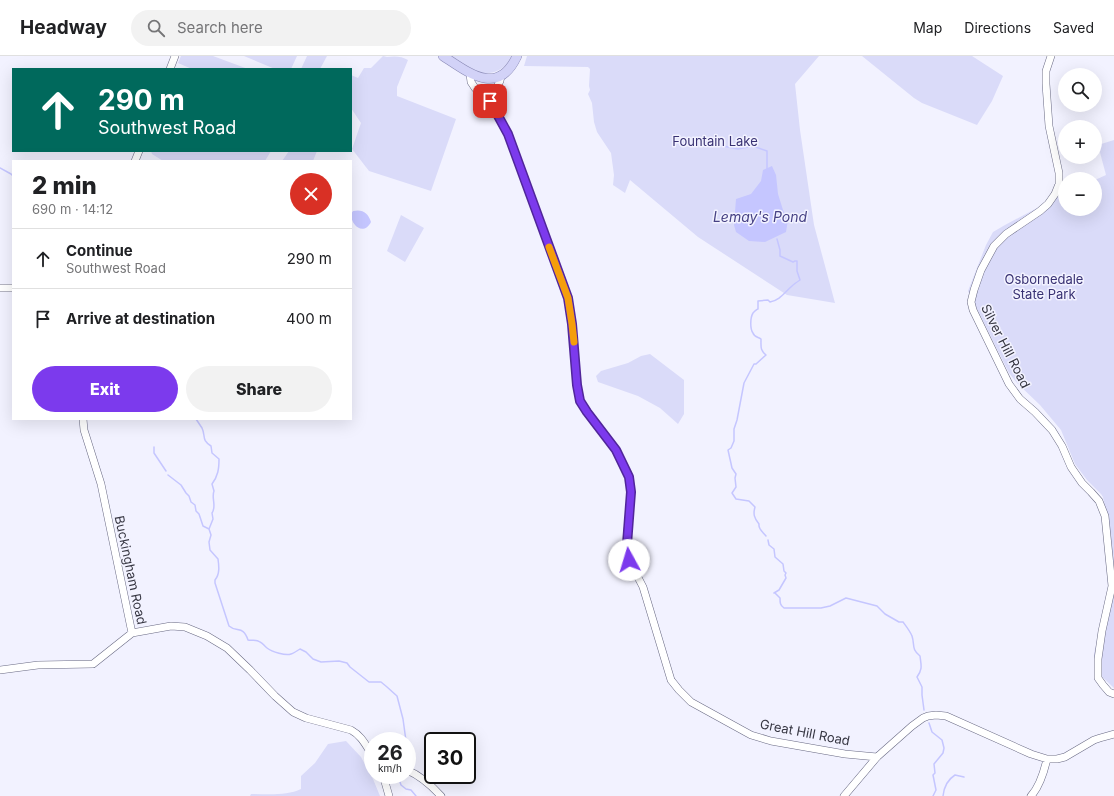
<!DOCTYPE html>
<meta charset="utf-8">
<style>
body{margin:0;font-family:Inter,sans-serif;background:#f2f2f2;color:#202124;height:100vh;display:flex;flex-direction:column;font-size:15px;white-space:nowrap}
*{box-sizing:border-box;margin:0}
p{font-size:13px;color:#757577}
.icon{flex:none;width:22px;height:22px;fill:none;stroke:currentColor;stroke-width:2;stroke-linecap:round;stroke-linejoin:round}
.map{position:relative;flex:1;overflow:hidden}
.side{position:absolute;left:12px;top:104px;width:340px;height:260px;display:flex;flex-direction:column;background:#fff;border-radius:0px;box-shadow:0 4px 16px #0002}
.side>*{flex:none}
.hud{position:absolute;left:12px;top:12px;width:340px;height:84px;border-radius:0px;box-shadow:0 4px 16px #0002;background:#00695c;color:#fff;overflow:hidden}
.tools{position:absolute;left:1058px;top:12px;display:grid;gap:8px}
.tools a{display:grid;place-items:center;width:44px;height:44px;border-radius:50%;background:#fff;box-shadow:0 4px 16px #0002;font-size:20px}
.speed{position:absolute;left:364px;top:676px;display:flex;gap:8px;font-size:20px;font-weight:700;text-align:center}
.speed>*{display:grid;place-content:center;width:52px;height:52px;border-radius:50%;background:#fff;box-shadow:0 4px 16px #0002;line-height:1}
.speed small{font-size:10px;font-weight:400}
.speed .limit{border:2px solid #111;border-radius:6px;background:#fff;color:#111}
.pin{position:absolute;display:grid;place-items:center;width:34px;height:34px;color:#fff;margin:-17px;border-radius:8px;box-shadow:0 2px 6px #0006}
.me{position:absolute;width:44px;margin:-22px;rotate:354deg;stroke-linejoin:round;filter:drop-shadow(0 0 3px #0008)}
.turn{display:flex;align-items:center;gap:14px;height:84px;padding:0 20px;font-size:18px}
.turn .icon{width:52px;height:52px;stroke-width:2.5}
.turn b{display:block;font-size:28px;line-height:34px}
.round{display:grid;place-items:center;flex:none;width:42px;height:42px;border-radius:21px;background:#f2f2f2}
.headline{display:flex;align-items:center;justify-content:space-between;height:68px;padding:0 20px}
h1{font-size:24px;font-weight:800;line-height:30px}
.button{display:flex;gap:8px;margin-top:auto;padding:8px 20px}
.button a{flex:1;height:46px;border-radius:24px;background:#7c3aed;color:#fff;font-size:16px;font-weight:800;line-height:46px;text-align:center}
.button a+a{background:#f2f2f2;color:#202124}
ul{padding:0;list-style:none}
li{display:flex;align-items:center;gap:12px;height:60px;padding:0 20px;border-top:1px solid #e0e0e0}
li div{flex:1}
li b{display:block;font-size:15px}
li em{font-style:normal}
header{display:flex;align-items:center;gap:24px;box-sizing:border-box;height:56px;padding:0 20px;background:#fff;border-bottom:1px solid #e0e0e0}
header strong{font-size:19px}
nav{display:flex;gap:22px;margin-inline-start:auto;font-size:14px}
.search{width:280px;height:36px;background:#f2f2f2;display:flex;align-items:center;gap:10px;box-sizing:border-box;padding:0 14px;border-radius:22px;color:#757577;font-size:15px}
.map>svg:first-child{display:block}
.green{fill:#dadbf9}
.water{fill:#c5c6ff}
.lines{fill:none;stroke-linecap:round;stroke-linejoin:round}
.stream{stroke:#c5c6ff;stroke-width:1.5}
.minor-casing{stroke:#686983;stroke-width:8}
.major-casing{stroke:#8888b4;stroke-width:10}
.minor{stroke:#fff;stroke-width:7}
.major{stroke:#d2d2f7;stroke-width:9}
.route-casing{stroke:#51269a;stroke-width:10}
.route{stroke:#7c3aed;stroke-width:7}
.slow{stroke:#f59e0b;stroke-width:7}
.labels{text-anchor:middle;stroke-width:3;stroke-linejoin:round;paint-order:stroke}
.park-label{font-size:13px;fill:#383173;stroke:#f2f2ff}
.street-label{font-size:13px;fill:#363642;stroke:#f2f2ff}
.water-label{font-size:14px;font-style:italic;fill:#474285;stroke:#f2f2ff}
</style>
<header>
<strong>Headway</strong>
<div class="search"><svg class="icon" aria-label="search" viewBox="0 0 24 24"><circle cx="10" cy="10" r="6"/><path d="M15 15l6 6"/></svg>Search here</div>
<nav><a>Map</a><a>Directions</a><a>Saved</a></nav>
</header>
<div class="map">
<svg width="1114" height="740" viewBox="0 0 1114 740">
<rect width="100%" height="100%" fill="#f2f2ff"/>
<path class="green" d="M 181,0 L 213,0 L 248,13 L 192,13 L 178,7 Z
M 244,0 L 297,0 L 291,13 L 275,13 Z
M 307,0 L 327,0 L 320,13 L 301,13 Z
M 383,0 L 387,1 C 394,0 402,0 408,4 L 397,31 L 397,40 L 456,63 L 431,135 L 369,115 L 352,93 L 361,67 L 351,52 L 351,19 L 358,22 L 364,12 L 371,12 Z
M 448,0 L 512,0 C 509,6 505,11 499,14 C 480,24 464,9 448,0 Z
M 527,0 L 819,0 L 795,28 L 800,74 L 814,169 L 835,247 L 787,239 L 698,181 L 630,124 L 625,137 L 613,129 L 614,119 L 611,97 L 597,76 L 594,66 L 592,47 L 588,38 L 590,34 L 589,30 L 590,13 L 588,11 L 524,10 Z
M 862,0 L 972,0 L 1003,20 L 992,45 L 977,69 L 922,47 L 914,42 Z
M 1114,84 L 1114,632 L 1095,614 L 1094,597 L 1104,560 L 1111,522 L 1106,456 L 1103,441 L 1101,438 L 1087,424 L 1075,408 L 1061,374 L 1040,349 L 1017,327 L 1009,317 L 968,235 L 986,189 L 993,176 L 1005,169 L 1065,137 L 1065,153 L 1095,153 L 1095,124 L 1106,119 L 1098,89 Z
M 151,95 L 271,95 L 265,105 L 163,105 L 152,98 Z
M 289,95 L 317,95 L 313,105 L 282,105 Z
M 401,159 L 424,172 L 405,206 L 387,195 Z
M 650,298 L 684,324 L 684,358 L 678,368 L 660,352 L 638,340 L 598,326 L 596,320 L 601,315 L 628,307 L 641,300 Z
M 346,685 L 361,701 L 373,723 L 380,740 L 250,740 L 251,738 C 267,738 287,740 301,733 L 301,720 L 315,707 L 328,688 Z"/>
<path class="water" d="M 772,110 L 776,119 L 778,138 L 783,154 L 788,164 L 786,176 L 765,186 L 749,185 L 736,176 L 734,169 L 736,143 L 751,138 L 761,125 L 763,114 Z
M 353,155 C 363,153 368,157 371,166 C 364,180 351,170 351,158 Z"/>
<g class="lines">
<path class="stream" d="M 718,89 L 738,93 L 753,90 L 767,95 L 767,114
M 0,112 L 11,118 L 13,120
M 196,363 C 198,366 200,369 202,372 C 206,380 201,384 211,390 L 212,397 L 219,403 C 219,413 218,420 212,428 L 214,435 C 211,442 217,450 212,457 L 213,463 L 209,473 L 211,479 L 209,486 L 210,494 L 218,503 C 219,510 220,518 215,524 L 215,527 L 229,570 C 237,577 243,569 248,584 C 252,585 256,583 260,586 C 263,587 264,590 267,592 C 272,596 286,600 291,598 C 294,597 297,595 300,593 L 306,596 L 313,603 L 321,606 L 339,605 L 347,607 L 350,611 L 369,626 L 381,626 L 387,631 L 397,640 L 403,663 L 406,685
M 154,391 L 154,397 L 166,415
M 168,419 L 181,429 L 186,437 L 189,440 L 191,446 L 195,449 L 196,455 L 199,458 L 203,470 L 209,473
M 766,480 C 763,476 758,473 759,468 C 754,462 753,458 755,451 L 749,445 L 736,443 L 732,437 L 736,431 L 735,422 L 736,418 L 732,412 L 728,394 L 731,392 L 734,385 L 734,373 L 737,364 L 744,327 L 754,308 L 756,308 L 766,299 C 760,294 761,291 761,283 C 758,281 754,281 753,277 C 750,273 750,262 753,257 C 754,256 757,253 758,253 L 758,245 L 768,244 L 770,246 C 780,244 784,237 792,230 C 794,228 797,226 800,224 L 797,215 L 797,205 L 795,205 L 793,206 L 780,200 L 780,194 L 777,183
M 768,484 L 769,489 L 774,493 L 775,501 L 783,508 L 784,515 L 786,517 L 785,519 L 786,522 L 779,534 L 774,537 L 775,537 L 780,542 C 780,547 780,549 784,552 L 821,552 L 830,550 L 846,542 L 877,550 L 885,558 L 899,566 L 903,566 C 906,570 910,575 912,580 C 915,589 911,593 920,600 C 921,609 923,613 917,621 L 922,631 L 922,639 L 924,654
M 929,667 L 932,676 L 942,684 L 944,692 L 943,697 L 934,708 L 935,717 L 933,719 L 936,734 L 933,740
M 403,719 L 399,723 L 401,729 L 406,733 L 411,734 L 416,740
M 943,740 C 944,731 947,724 955,719 L 964,721"/>
<g class="minor-casing">
<path id="minor" d="M 1051,0 L 1046,15 L 1046,28 L 1049,70 L 1059,117 L 1059,128 L 1055,138 L 1048,148 L 1040,155 L 1006,178 L 994,190 L 981,214 L 974,234 L 971,246 L 973,254 L 1009,328 L 1020,343 L 1035,356 L 1052,374 L 1062,390 L 1071,411 L 1082,427 L 1091,436 L 1099,445 L 1105,460 L 1112,530 L 1102,575 L 1098,603 L 1098,622 L 1103,629 L 1109,636 L 1114,638
M 170,13 L 175,0
M 470,18 L 471,26 L 475,32 L 480,38 L 490,45 L 508,78 L 568,242 L 572,267 L 577,329 L 580,345 L 587,356 L 616,394 L 629,421 L 631,436 L 627,482 L 629,504 L 643,531 L 671,624 L 679,634 L 691,646 L 751,679 L 771,685 L 845,698 L 877,701
M 490,45 L 500,25 L 501,19
M 135,105 L 139,95
M 0,232 L 13,232
M 83,363 L 84,374 L 101,428 L 132,577
M 0,614 L 38,609 L 93,608 L 132,577 L 171,570 L 185,571 L 207,580 L 227,592 L 250,614 L 275,640 L 293,656 L 306,662 L 351,674 C 362,680 366,690 373,700
M 407,714 C 421,720 431,729 441,740
M 383,719 L 389,740
M 844,740 L 877,701 L 912,670 L 923,662 L 928,660 L 936,659 L 946,660 L 1031,698 L 1047,703 L 1057,703 L 1065,701 L 1094,684 L 1100,682 L 1114,678
M 1031,740 C 1040,730 1044,716 1047,703"/>
</g>
<g class="major-casing">
<path id="major" d="M 443,0 C 469,17 498,41 517,0"/>
</g>
<use href="#minor" class="minor"/>
<use href="#major" class="major"/>
</g>
<g class="lines">
<g class="route-casing">
<path id="route" d="M 490,45 L 508,78 L 568,242 L 572,268 L 577,329 L 580,345 L 587,356 L 616,394 L 629,421 L 631,436 L 627,488 L 629,504"/>
</g>
<use href="#route" class="route"/>
<path class="slow" d="M 549,191 L 568,242 L 572,268 L 574,286"/>
</g>
<g class="labels">
<g class="park-label">
<text x="715" y="90">Fountain Lake</text>
<text x="1044" y="228">Osbornedale<tspan x="1044" dy="15">State Park</tspan></text>
</g>
<g class="street-label">
<text transform="translate(1006 290) rotate(63)" y="5">Silver Hill Road</text>
<text transform="translate(131 514) rotate(78)" y="5">Buckingham Road</text>
<text transform="translate(805 676) rotate(11)" y="5">Great Hill Road</text>
</g>
<g class="water-label">
<text x="760" y="166">Lemay's Pond</text>
</g>
</g>
</svg>
<div class="tools">
<a><svg class="icon" aria-label="search" viewBox="0 0 24 24"><circle cx="10" cy="10" r="6"/><path d="M15 15l6 6"/></svg></a>
<a>+</a>
<a>−</a>
</div>
<div class="speed"><div>26<small>km/h</small></div><div class="limit">30</div></div>
<div class="pin" style="left:490px;top:45px;background:#d93025"><svg class="icon" aria-label="arrive" viewBox="0 0 24 24"><path d="M6 21V4h12l-3 4 3 4H6"/></svg></div>
<svg class="me" style="left:629px;top:504px" viewBox="-20 -20 40 40"><circle r="19" fill="#fff"/><path d="M0-13L10 11 0 6-10 11z" fill="#7c3aed"/></svg>
<div class="hud">
<div class="turn"><svg class="icon" aria-label="ahead" viewBox="0 0 24 24"><path d="M12 20V5M6 11l6-6 6 6"/></svg><div><b>290 m</b>Southwest Road</div></div>
</div>
<section class="side">
<div class="headline"><div><h1>2 min</h1><p>690 m · 14:12</p></div><a class="round" style="background:#d93025;color:#fff"><svg class="icon" aria-label="close" viewBox="0 0 24 24"><path d="M6 6l12 12M18 6L6 18"/></svg></a></div>
<ul>
<li><svg class="icon" aria-label="ahead" viewBox="0 0 24 24"><path d="M12 20V5M6 11l6-6 6 6"/></svg><div><b>Continue</b><p>Southwest Road</p></div><em>290 m</em></li>
<li><svg class="icon" aria-label="arrive" viewBox="0 0 24 24"><path d="M6 21V4h12l-3 4 3 4H6"/></svg><div><b>Arrive at destination</b></div><em>400 m</em></li>
</ul>
<div class="button"><a>Exit</a><a>Share</a></div>
</section>
</div>
